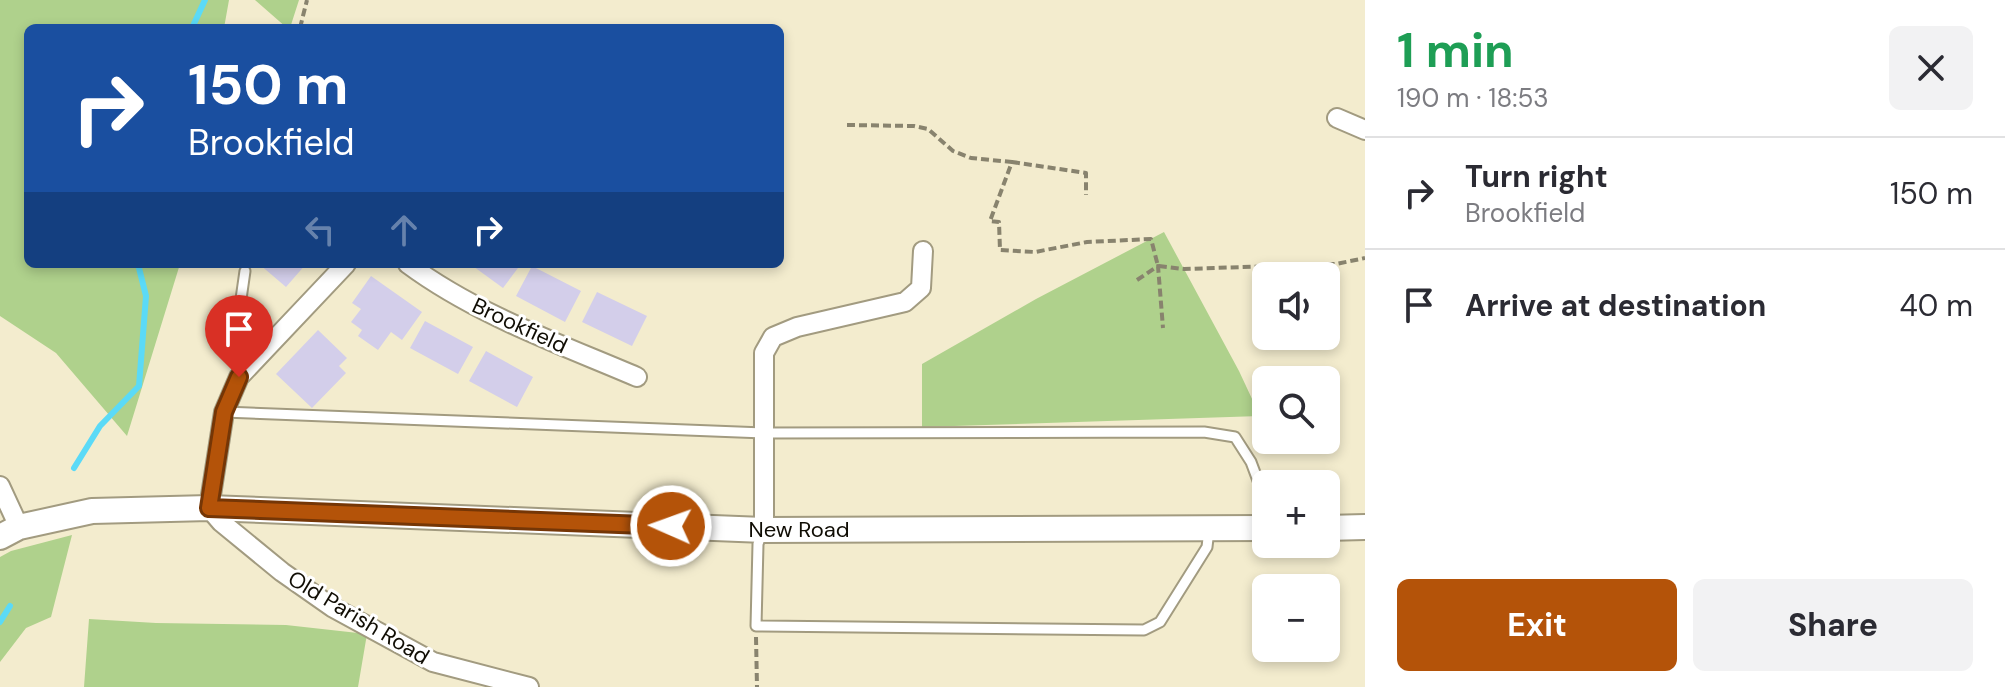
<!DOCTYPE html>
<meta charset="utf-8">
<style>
body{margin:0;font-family:"DM Sans",sans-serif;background:#f2f2f3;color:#2b2b33;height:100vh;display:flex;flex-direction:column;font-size:30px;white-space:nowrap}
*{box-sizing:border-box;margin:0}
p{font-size:26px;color:#7c7c81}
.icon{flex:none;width:44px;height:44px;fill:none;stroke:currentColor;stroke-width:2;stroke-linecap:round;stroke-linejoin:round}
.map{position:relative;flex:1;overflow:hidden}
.drawer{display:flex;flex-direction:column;background:#fff;width:640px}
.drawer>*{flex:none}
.guide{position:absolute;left:24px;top:24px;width:760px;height:244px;border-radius:12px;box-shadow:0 4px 12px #0003;background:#1a4fa0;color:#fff;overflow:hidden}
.buttons{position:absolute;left:1252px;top:262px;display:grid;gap:16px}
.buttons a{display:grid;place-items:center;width:88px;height:88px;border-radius:12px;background:#fff;box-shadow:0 4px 12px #0003;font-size:40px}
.pin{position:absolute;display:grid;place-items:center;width:68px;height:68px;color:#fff;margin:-82px -34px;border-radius:50% 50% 50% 0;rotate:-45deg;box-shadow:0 0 8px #0007}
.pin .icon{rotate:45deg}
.me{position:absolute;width:88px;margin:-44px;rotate:272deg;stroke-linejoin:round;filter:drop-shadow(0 0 6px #0008)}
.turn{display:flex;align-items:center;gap:28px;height:168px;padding:0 32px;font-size:36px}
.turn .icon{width:104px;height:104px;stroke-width:2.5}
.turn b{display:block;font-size:56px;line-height:68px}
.lanes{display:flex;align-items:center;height:76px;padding:0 32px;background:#0003;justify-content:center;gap:40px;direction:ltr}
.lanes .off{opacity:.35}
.round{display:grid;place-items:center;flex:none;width:84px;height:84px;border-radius:12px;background:#f2f2f3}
.headline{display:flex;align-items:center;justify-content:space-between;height:136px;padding:0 32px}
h1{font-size:48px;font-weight:700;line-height:60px;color:#1e9e55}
.action{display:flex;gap:16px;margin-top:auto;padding:16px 32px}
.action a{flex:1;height:92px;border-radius:12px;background:#b45309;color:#fff;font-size:32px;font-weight:700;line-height:92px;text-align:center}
.action a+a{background:#f2f2f3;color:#2b2b33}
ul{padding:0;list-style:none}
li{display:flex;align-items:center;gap:24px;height:112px;padding:0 32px;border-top:2px solid #e1e1e2}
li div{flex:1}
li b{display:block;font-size:30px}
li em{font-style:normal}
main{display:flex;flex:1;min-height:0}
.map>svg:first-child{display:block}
.green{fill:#afd18c}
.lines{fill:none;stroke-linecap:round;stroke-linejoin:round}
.stream{stroke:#5bdaf7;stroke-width:6}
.building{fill:#d3ceea}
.lane-casing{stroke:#a29b80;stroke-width:13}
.street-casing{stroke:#a29b80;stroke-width:22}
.secondary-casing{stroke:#a29b80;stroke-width:28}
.path{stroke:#88836e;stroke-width:4;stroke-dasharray:8 4;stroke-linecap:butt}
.lane{stroke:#fff;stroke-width:9}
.street{stroke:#fff;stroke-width:18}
.secondary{stroke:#fff;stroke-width:24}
.route-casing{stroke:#753606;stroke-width:20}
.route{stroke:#b45309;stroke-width:14}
.labels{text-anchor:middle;stroke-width:6;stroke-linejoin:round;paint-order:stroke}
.street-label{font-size:22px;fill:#100d04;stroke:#fff}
</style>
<main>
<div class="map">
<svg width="1365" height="687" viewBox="0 0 1365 687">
<rect width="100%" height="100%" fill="#f3ecce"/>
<path class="green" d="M 0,0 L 229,0 L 224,28 L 28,28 L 28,264 L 180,264 L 127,436 L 56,353 L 0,316 Z
M 255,0 L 299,0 L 290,28 L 287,28 Z
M 1164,232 L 1239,371 L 1260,416 L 922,427 L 922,364 L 1036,299 Z
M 72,535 L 51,617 L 26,628 L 0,662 L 0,557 L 11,551 Z
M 89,619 L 156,623 L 286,625 L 367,634 L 358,687 L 84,687 Z"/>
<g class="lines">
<path class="stream" d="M 192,28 L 205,0
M 74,468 L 100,426 L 139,386 L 146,296 L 138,264
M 0,622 L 10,606"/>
</g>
<path class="building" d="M 259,264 L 306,264 L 286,287 Z
M 470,264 L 521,264 L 503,288 Z
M 532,266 L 581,291 L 565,322 L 516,296 Z
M 371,276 L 422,312 L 402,340 L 391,332 L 378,350 L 358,336 L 362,330 L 351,322 L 361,309 L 352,303 Z
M 597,292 L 647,316 L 632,346 L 582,322 Z
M 425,321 L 473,347 L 458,374 L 410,348 Z
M 318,330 L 347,358 L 339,366 L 346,373 L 312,408 L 276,374 Z
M 486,351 L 533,377 L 517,407 L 469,381 Z"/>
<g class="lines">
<g class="lane-casing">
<path id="lane" d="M 239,377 L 234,348 L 245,271
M 224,412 L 764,433 L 1204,432 L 1235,437 L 1251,462 L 1266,502
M 762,533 L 758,544 L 756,626 L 1144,630 L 1160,622 L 1207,547 L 1209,530"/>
</g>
<g class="street-casing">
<path id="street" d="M 1337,118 L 1365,130
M 346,264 L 239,377 L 224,412 L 209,508 L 221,522 L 282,572 L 332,607 L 433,662 L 529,687
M 408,264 C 477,315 560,344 637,377
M 0,486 L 19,527
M 764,530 L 764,353 L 773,337 L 797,327 L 905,302 L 921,288 L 923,251"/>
</g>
<g class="secondary-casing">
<path id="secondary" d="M 1326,528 L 1365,527
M 0,537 L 19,527 L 92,511 L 209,508 L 764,530 L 1266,528"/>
</g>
<path class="path" d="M 300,28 L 307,0
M 847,125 L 914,126 L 928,129 L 953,151 L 971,158 L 1012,162 L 990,221 L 999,222 L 1000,250 L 1035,252 L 1087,242 L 1151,239 L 1158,266 L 1184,269 L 1336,264 L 1365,258
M 1012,162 L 1086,173 L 1086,195
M 1137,280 L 1158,266 L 1163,328
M 756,637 L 757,687"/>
<use href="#lane" class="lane"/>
<use href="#street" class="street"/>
<use href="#secondary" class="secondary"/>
</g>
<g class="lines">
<g class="route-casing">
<path id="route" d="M 239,377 L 224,412 L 209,508 L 671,526"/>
</g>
<use href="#route" class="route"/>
</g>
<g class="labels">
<g class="street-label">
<text transform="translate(520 325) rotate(25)" y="8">Brookfield</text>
<text x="799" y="537">New Road</text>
<text transform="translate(359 617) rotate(31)" y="8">Old Parish Road</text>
</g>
</g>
</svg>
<div class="buttons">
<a><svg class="icon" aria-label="sound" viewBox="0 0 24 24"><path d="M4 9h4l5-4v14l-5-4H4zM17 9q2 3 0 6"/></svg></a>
<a><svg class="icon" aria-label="search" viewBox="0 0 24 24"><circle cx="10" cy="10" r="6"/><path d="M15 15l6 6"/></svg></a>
<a>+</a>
<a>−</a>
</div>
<div class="pin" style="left:239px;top:377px;background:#d93025"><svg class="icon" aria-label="arrive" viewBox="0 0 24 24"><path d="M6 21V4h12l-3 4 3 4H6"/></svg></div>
<svg class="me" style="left:671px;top:526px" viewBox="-20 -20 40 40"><circle r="17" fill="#b45309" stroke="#fff" stroke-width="3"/><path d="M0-11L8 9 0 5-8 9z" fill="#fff"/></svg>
<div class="guide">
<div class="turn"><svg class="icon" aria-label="right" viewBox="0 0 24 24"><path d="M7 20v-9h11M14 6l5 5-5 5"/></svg><div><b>150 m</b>Brookfield</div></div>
<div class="lanes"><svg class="icon off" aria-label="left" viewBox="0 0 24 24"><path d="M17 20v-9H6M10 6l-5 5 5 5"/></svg><svg class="icon off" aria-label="ahead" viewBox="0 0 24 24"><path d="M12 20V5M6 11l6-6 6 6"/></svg><svg class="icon" aria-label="right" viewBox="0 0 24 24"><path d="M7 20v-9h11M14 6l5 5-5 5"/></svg></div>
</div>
</div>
<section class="drawer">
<div class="headline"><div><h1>1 min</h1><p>190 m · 18:53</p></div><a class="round"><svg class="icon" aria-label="close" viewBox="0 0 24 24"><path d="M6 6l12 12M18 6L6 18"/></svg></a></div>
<ul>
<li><svg class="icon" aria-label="right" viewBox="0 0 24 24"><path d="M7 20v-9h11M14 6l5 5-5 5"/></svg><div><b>Turn right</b><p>Brookfield</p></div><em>150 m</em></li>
<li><svg class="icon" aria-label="arrive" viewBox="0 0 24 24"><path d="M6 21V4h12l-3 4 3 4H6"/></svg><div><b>Arrive at destination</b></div><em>40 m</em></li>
</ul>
<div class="action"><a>Exit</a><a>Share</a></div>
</section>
</main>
